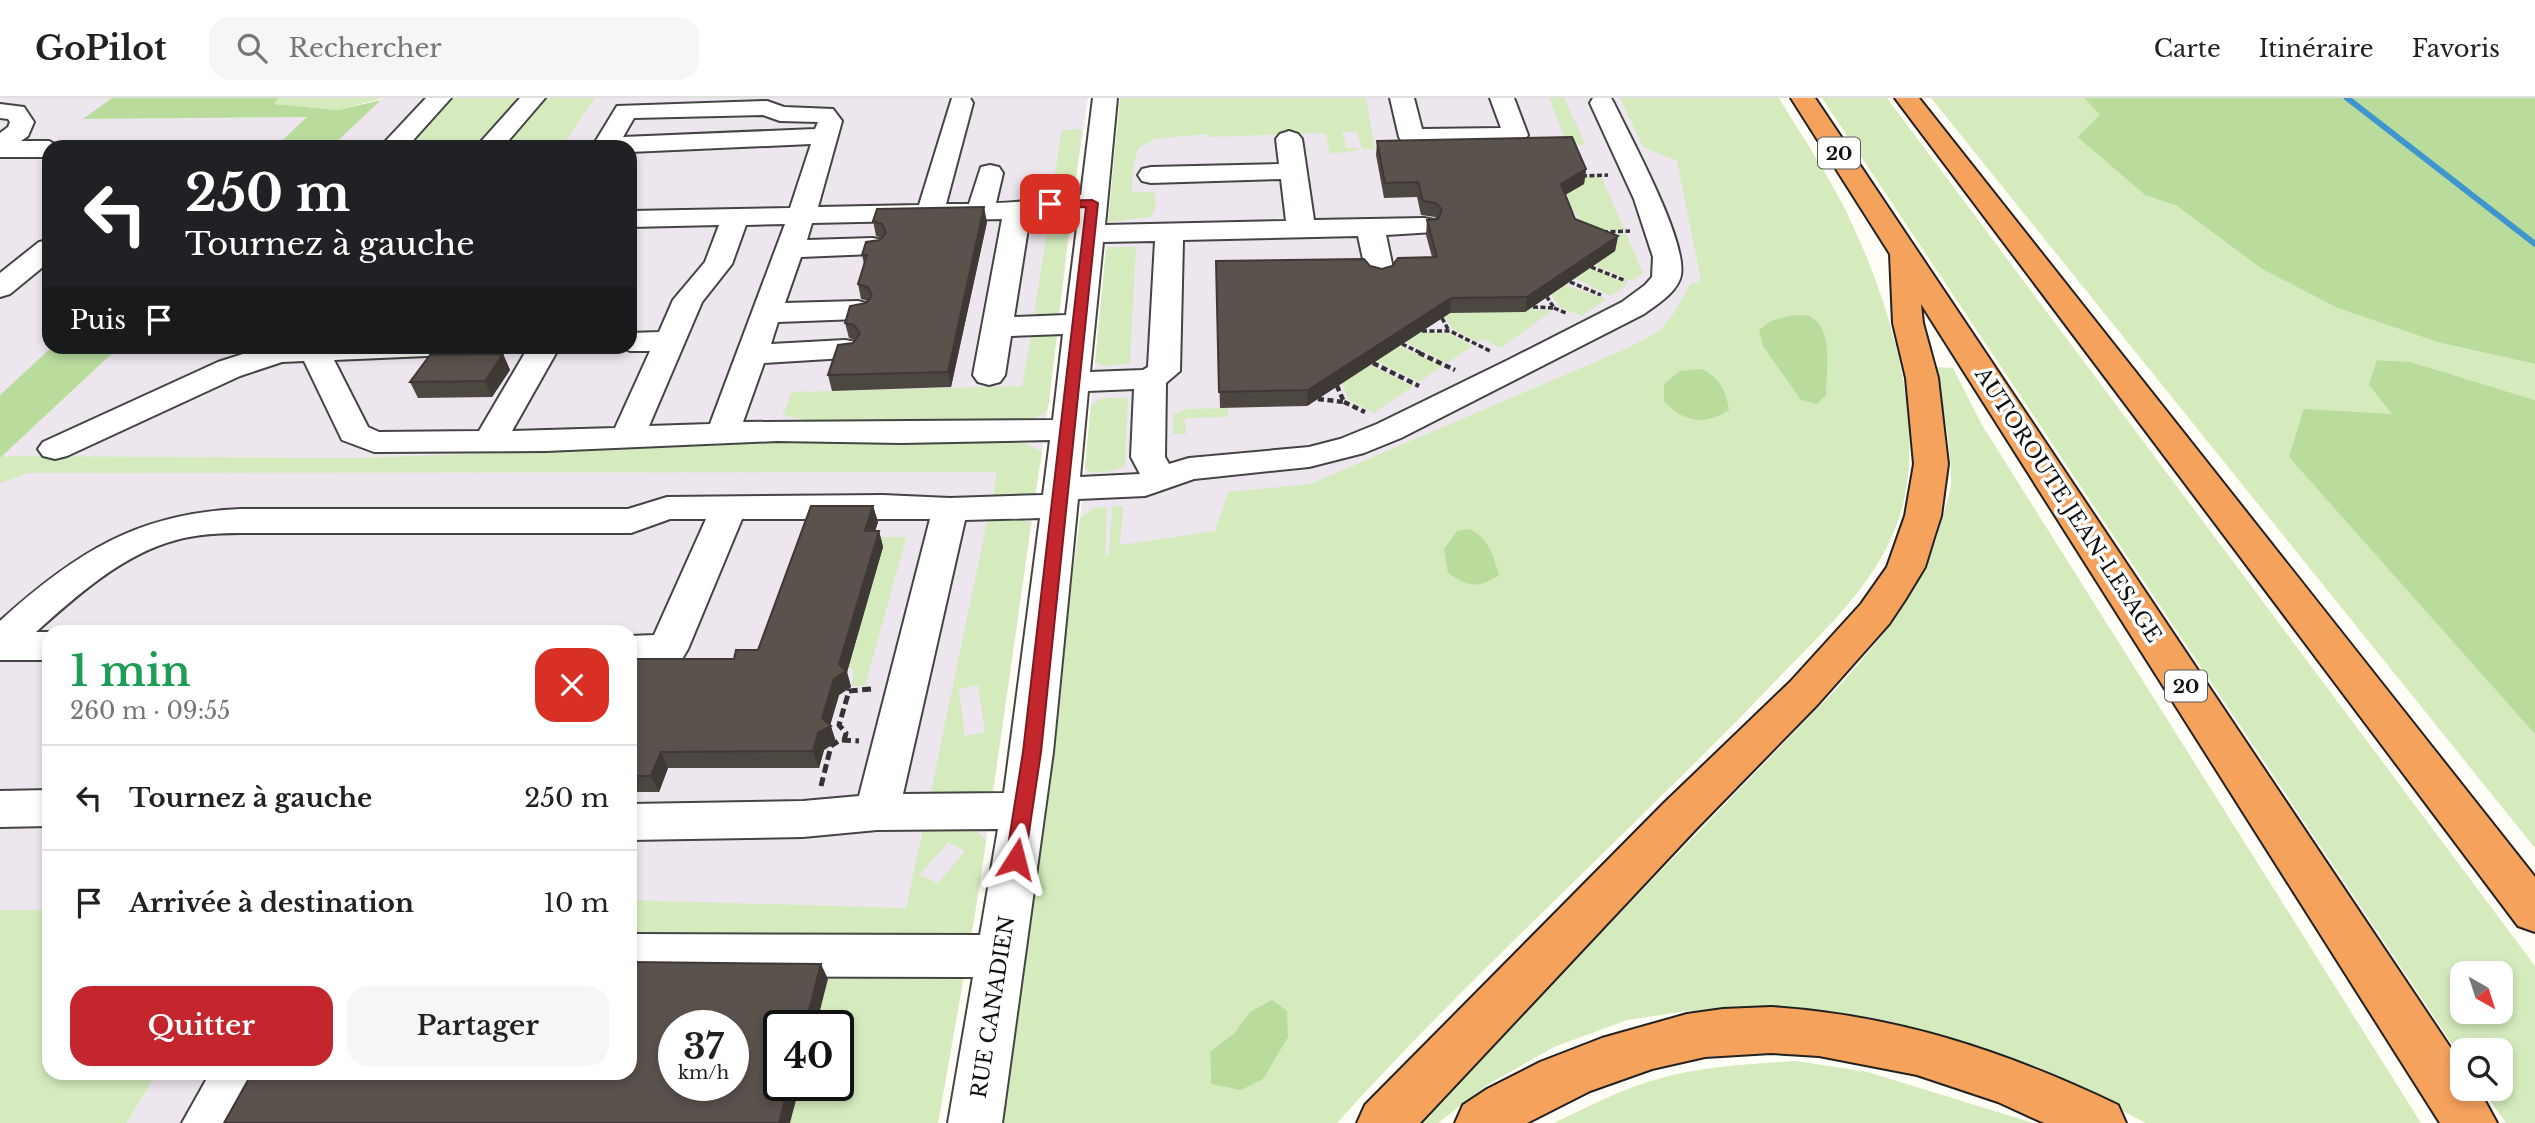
<!DOCTYPE html>
<html lang="fr">
<meta charset="utf-8">
<style>
body{margin:0;font-family:"Libre Baskerville",serif;background:#f6f6f6;color:#222;height:100vh;display:flex;flex-direction:column;font-size:26px;white-space:nowrap}
*{box-sizing:border-box;margin:0}
p{font-size:23px;color:#767676}
.icon{flex:none;width:38px;height:38px;fill:none;stroke:currentColor;stroke-width:2;stroke-linecap:round;stroke-linejoin:round}
.map{position:relative;flex:1;overflow:hidden}
.side{position:absolute;left:42px;top:527px;width:595px;height:455px;display:flex;flex-direction:column;background:#fff;border-radius:21px;box-shadow:0 4px 10px #0003}
.side>*{flex:none}
.banner{position:absolute;left:42px;top:42px;width:595px;height:214px;border-radius:21px;box-shadow:0 4px 10px #0003;background:#202124;color:#fff;overflow:hidden}
.needle{width:46px;rotate:141deg}
.controls{position:absolute;left:2450px;top:863px;display:grid;gap:14px}
.controls a{display:grid;place-items:center;width:63px;height:63px;border-radius:14px;background:#fff;box-shadow:0 4px 10px #0003;font-size:35px}
.speed{position:absolute;left:658px;top:912px;display:flex;gap:14px;font-size:35px;font-weight:700;text-align:center}
.speed>*{display:grid;place-content:center;width:91px;height:91px;border-radius:50%;background:#fff;box-shadow:0 4px 10px #0003;line-height:1}
.speed small{font-size:18px;font-weight:400}
.speed .limit{border:4px solid #111;border-radius:10px;background:#fff;color:#111}
.pin{position:absolute;display:grid;place-items:center;width:60px;height:60px;color:#fff;margin:-30px;border-radius:14px;box-shadow:0 4px 10px #0006}
.me{position:absolute;width:77px;margin:-38px;rotate:9deg;stroke-linejoin:round;filter:drop-shadow(0 0 5px #0008)}
.turn{display:flex;align-items:center;gap:24px;height:147px;padding:0 28px;font-size:32px}
.turn .icon{width:91px;height:91px;stroke-width:2.5}
.turn b{display:block;font-size:49px;line-height:60px}
.then{display:flex;align-items:center;height:66px;padding:0 28px;background:#0003;gap:14px;font-size:26px}
.round{display:grid;place-items:center;flex:none;width:74px;height:74px;border-radius:21px;background:#f6f6f6}
.overview{display:flex;align-items:center;justify-content:space-between;height:119px;padding:0 28px}
h1{font-size:42px;font-weight:600;line-height:52px;color:#1e9e55}
.cta{display:flex;gap:14px;margin-top:auto;padding:14px 28px}
.cta a{flex:1;height:80px;border-radius:21px;background:#c4262e;color:#fff;font-size:28px;font-weight:600;line-height:80px;text-align:center}
.cta a+a{background:#f6f6f6;color:#222}
ul{padding:0;list-style:none}
li{display:flex;align-items:center;gap:21px;height:105px;padding:0 28px;border-top:2px solid #e0e0e0}
li div{flex:1}
li b{display:block;font-size:26px}
li em{font-style:normal}
header{display:flex;align-items:center;gap:42px;box-sizing:border-box;height:98px;padding:0 35px;background:#fff;border-bottom:2px solid #e0e0e0}
header strong{font-size:33px}
nav{display:flex;gap:38px;margin-inline-start:auto;font-size:24px}
.search{width:490px;height:63px;background:#f6f6f6;display:flex;align-items:center;gap:18px;box-sizing:border-box;padding:0 24px;border-radius:21px;color:#767676;font-size:26px}
.map>svg:first-child{display:block}
.industrial{fill:#eee6ef;fill-rule:evenodd}
.green{fill:#d5ebbd;fill-rule:evenodd}
.forest{fill:#b9dc9c}
.lines{fill:none;stroke-linecap:round;stroke-linejoin:round}
.stream{stroke:#3f96cf;stroke-width:6}
.minor-casing{stroke:#444;stroke-width:4}
.highway-casing{stroke:#222;stroke-width:4}
.path-far2{stroke:#333;stroke-width:3.5;stroke-dasharray:5 2.5;stroke-linecap:butt}
.path-far1{stroke:#333;stroke-width:4.5;stroke-dasharray:6 3.5;stroke-linecap:butt}
.path{stroke:#333;stroke-width:5;stroke-dasharray:9 4.5;stroke-linecap:butt}
.minor{fill:#fff;fill-rule:evenodd}
.highway{fill:#f5a25d;fill-rule:evenodd}
.wall{fill:#4d4742}
.shaded-wall{fill:#3f3936}
.building{fill:#5a524d;stroke:#3f3936;stroke-width:2;fill-rule:evenodd}
.route{fill:#c4262e;stroke:#7f191e;stroke-width:2}
.labels{text-anchor:middle;stroke-width:7;stroke-linejoin:round;paint-order:stroke}
.shield{fill:#fff;stroke:#585858;stroke-width:2}
.shield-label{font-size:19px;font-weight:bold;fill:#111}
.street-label{font-size:21px;fill:#111;stroke:#fff}
</style>
<header>
<strong>GoPilot</strong>
<div class="search"><svg class="icon" aria-label="search" viewBox="0 0 24 24"><circle cx="10" cy="10" r="6"/><path d="M15 15l6 6"/></svg>Rechercher</div>
<nav><a>Carte</a><a>Itinéraire</a><a>Favoris</a></nav>
</header>
<div class="map">
<svg width="2535" height="1025" viewBox="0 0 2535 1025">
<rect width="100%" height="100%" fill="#fffdf5"/>
<path class="industrial" d="M 0,0 L 112,0 L 85,21 L 308,19 L 275,49 L 49,49 L 49,248 L 53,249 L 0,297 Z
M 383,0 L 1088,0 L 1074,95 L 1048,311 L 979,793 L 938,1025 L 127,1025 L 157,975 L 630,975 L 630,534 L 49,534 L 49,812 L 0,812 L 0,360 L 119,249 L 630,248 L 630,49 L 331,49 ZM 674,928 L 733,928 L 733,987 L 674,987 ZM 779,928 L 838,928 L 838,987 L 779,987 Z
M 1120,0 L 1665,0 L 1700,178 L 1693,202 L 1637,254 L 1136,472 L 1075,474 Z"/>
<path class="green" d="M 278,0 L 383,0 L 338,12 L 273,6 Z
M 452,0 L 524,0 L 480,49 L 404,49 Z
M 545,0 L 595,0 L 561,49 L 503,49 Z
M 1120,0 L 1366,0 L 1375,51 L 1362,51 L 1357,34 L 1342,34 L 1347,50 L 1358,50 L 1359,52 L 1330,56 L 1325,35 L 1209,39 L 1206,36 L 1155,41 L 1138,50 L 1133,71 L 1132,93 L 1154,95 L 1156,107 L 1151,119 L 1108,124 Z
M 1549,0 L 1564,0 L 1586,47 L 1567,47 Z
M 1620,0 L 1779,0 C 1804,42 1833,83 1853,128 C 1889,205 1923,317 1904,402 C 1888,473 1834,523 1785,573 C 1741,620 1695,665 1649,710 C 1544,814 1436,915 1337,1025 L 1003,1025 L 1080,420 L 1095,409 L 1107,410 L 1105,457 L 1109,456 L 1112,409 L 1123,408 L 1120,447 L 1215,433 L 1228,394 L 1310,386 L 1630,249 L 1659,233 L 1674,215 L 1691,185 L 1698,185 L 1700,178 L 1677,63 L 1643,49 ZM 1250,914 L 1211,986 L 1210,954 L 1235,934 Z
M 1822,0 L 1887,0 L 2535,868 L 2535,1025 L 2506,1025 L 2482,991 L 2501,990 L 2501,952 L 2462,952 L 2462,961 ZM 2462,875 L 2501,875 L 2501,914 L 2462,914 Z
M 1931,0 L 2084,0 L 2101,17 L 2077,39 L 2145,97 L 2177,108 L 2262,171 L 2441,245 L 2535,266 L 2535,302 L 2411,264 L 2377,262 L 2393,316 L 2506,601 L 2535,636 L 2535,750 Z
M 1082,31 L 1074,95 L 1054,95 L 1052,93 L 1062,32 Z
M 1587,79 L 1601,79 L 1625,132 L 1584,132 L 1576,115 L 1564,115 L 1558,101 L 1584,85 L 1582,80 Z
M 1067,120 L 1070,123 L 1059,216 L 1034,217 L 1049,121 Z
M 1583,135 L 1626,136 L 1643,175 L 1632,183 L 1594,167 L 1615,153 Z
M 1109,149 L 1136,149 L 1130,265 L 1106,268 L 1095,265 L 1106,153 Z
M 1590,170 L 1628,186 L 1611,198 L 1575,180 Z
M 1565,187 L 1606,201 L 1582,218 L 1561,210 L 1551,197 Z
M 1529,211 L 1552,213 L 1501,250 L 1483,241 L 1478,244 L 1454,232 L 1444,218 L 1449,215 L 1525,214 Z
M 1420,234 L 1450,236 L 1473,248 L 1447,265 L 1405,244 Z
M 1034,236 L 1057,237 L 1048,311 L 1044,316 L 1028,322 L 810,323 L 783,317 L 792,294 L 1022,288 L 1031,238 Z
M 1399,248 L 1443,268 L 1419,284 L 1376,263 Z
M 1370,267 L 1413,288 L 1374,315 L 1349,302 L 1342,285 Z
M 1936,269 L 1953,270 L 1982,327 L 2421,1025 L 2146,1025 L 2038,969 L 1951,939 L 1825,913 L 1760,910 L 1687,913 L 1627,922 L 1554,949 L 1487,987 L 1438,1025 L 1410,1025 L 1566,871 L 1839,588 C 1885,537 1927,485 1943,417 C 1946,407 1950,396 1951,386 C 1952,347 1942,307 1936,269 Z
M 1103,300 L 1128,300 L 1125,368 C 1113,373 1096,378 1085,371 L 1091,307 Z
M 1228,310 L 1228,319 L 1185,320 L 1186,336 L 1173,336 L 1173,317 L 1186,311 Z
M 1023,344 L 1042,354 L 1035,397 L 993,399 L 997,374 L 29,375 L 0,385 L 0,360 L 2,358 L 362,360 L 772,345 Z
M 997,420 L 1018,420 L 1031,425 L 993,693 L 948,700 L 930,698 L 986,428 L 987,424 ZM 978,587 L 985,634 L 965,638 L 959,591 Z
M 873,439 L 906,439 L 906,441 L 865,588 L 852,588 L 854,572 L 848,569 Z
M 959,728 L 977,733 L 986,743 L 971,840 L 833,840 L 630,834 L 630,802 L 906,810 L 923,731 ZM 948,744 L 965,753 L 938,785 L 920,777 Z
M 0,812 L 49,812 L 49,975 L 157,975 L 127,1025 L 0,1025 Z
M 964,877 L 938,1025 L 790,1025 L 800,987 L 838,987 L 838,928 L 816,927 L 829,878 Z
M 1796,963 L 1868,974 L 2033,1025 L 1554,1025 C 1587,1009 1622,991 1658,981 C 1703,968 1749,966 1796,963 Z"/>
<path class="forest" d="M 112,0 L 278,0 L 274,6 L 338,12 L 381,2 L 331,49 L 275,49 L 307,19 L 83,21 Z
M 2084,0 L 2535,0 L 2535,266 L 2441,245 L 2338,210 L 2262,171 L 2177,108 L 2145,97 L 2077,39 L 2100,17 Z
M 1789,218 C 1795,218 1805,216 1811,219 C 1834,230 1826,275 1826,297 L 1817,306 L 1801,302 L 1763,248 L 1759,232 L 1771,223 Z
M 53,248 L 119,249 L 0,360 L 0,297 Z
M 2377,262 L 2411,264 L 2535,302 L 2535,636 L 2289,359 L 2304,311 L 2392,316 L 2369,287 Z
M 1701,271 C 1720,279 1726,293 1729,312 C 1704,328 1683,324 1664,303 L 1664,286 L 1680,273 Z
M 1469,431 C 1488,439 1493,457 1499,477 C 1478,491 1468,489 1448,475 L 1444,451 L 1457,433 Z
M 1272,902 L 1287,913 L 1288,939 L 1263,981 L 1241,992 L 1211,986 L 1210,954 L 1235,934 L 1250,914 Z"/>
<g class="lines">
<path class="stream" d="M 2347,0 L 2535,146"/>
<g class="minor-casing">
<path id="minor" d="M 426,0 L 451,0 L 407,49 L 380,49 Z
M 520,0 L 545,0 L 503,49 L 476,49 Z
M 952,0 L 970,0 L 973,5 L 946,106 L 969,106 L 981,69 L 990,67 L 999,69 L 1003,75 L 996,105 C 1025,105 1052,98 1081,97 L 1093,0 L 1117,0 L 1105,127 L 1286,123 L 1281,81 L 1151,85 L 1142,83 L 1138,77 L 1142,71 L 1151,69 L 1279,66 L 1276,41 L 1280,36 L 1289,33 L 1298,36 L 1302,41 L 1314,122 L 1424,120 L 1434,122 L 1438,128 L 1434,134 L 1386,137 L 1394,175 L 1390,181 L 1380,184 L 1370,181 L 1366,175 L 1358,138 L 1183,142 L 1180,273 L 1166,285 L 1165,359 L 1169,366 L 1189,360 L 1309,349 L 1340,341 L 1377,326 L 1510,261 L 1622,204 L 1645,187 L 1652,179 L 1653,159 L 1634,101 L 1590,5 L 1593,0 L 1611,0 L 1614,5 C 1631,41 1687,142 1681,177 C 1678,194 1656,207 1644,216 L 1401,340 L 1364,355 L 1309,369 L 1194,381 L 1145,398 L 1078,401 L 1053,654 L 1002,1025 L 948,1025 L 973,879 L 630,878 L 630,836 L 980,837 L 998,731 L 877,732 L 803,739 L 630,742 L 630,706 L 803,703 L 859,698 L 930,421 L 742,421 L 688,551 L 682,561 L 668,565 L 630,566 L 630,538 L 654,537 L 706,421 L 670,421 L 631,435 L 241,435 C 219,435 197,436 176,442 C 123,456 76,498 36,534 L 49,534 L 49,562 L 0,562 L 0,523 C 75,455 138,415 241,411 L 628,411 L 667,399 L 883,397 L 950,400 L 1043,397 L 1050,342 L 902,345 L 777,343 L 546,353 L 374,354 L 342,342 L 304,263 L 282,264 L 240,278 L 67,358 L 55,361 L 43,358 L 38,351 L 43,344 L 218,264 L 268,248 L 465,248 L 461,255 L 450,257 L 334,262 L 368,329 L 379,334 L 479,333 L 529,248 L 560,248 L 512,333 L 615,330 L 650,253 L 630,253 L 618,248 L 630,248 L 630,235 L 659,234 L 673,202 L 705,164 L 719,127 L 630,129 L 630,113 L 790,110 L 811,46 L 630,54 L 630,49 L 592,49 L 617,8 L 767,3 L 784,9 L 833,11 L 842,23 L 818,109 L 919,107 ZM 763,17 L 780,23 L 818,24 L 815,31 L 623,39 L 634,20 ZM 1079,113 L 1066,217 L 1014,219 L 1030,118 L 1050,114 ZM 1002,121 L 973,277 L 978,284 L 989,287 L 1000,284 L 1005,277 L 1011,238 L 1063,236 L 1053,322 L 743,324 L 764,265 L 845,260 L 856,258 L 861,251 L 856,244 L 845,242 L 771,246 L 778,224 L 858,221 L 869,218 L 873,212 L 869,206 L 858,203 L 785,205 L 801,159 L 873,156 L 883,154 L 887,148 L 883,142 L 873,140 L 807,142 L 812,125 ZM 785,126 L 710,326 L 649,328 L 702,204 L 732,166 L 746,127 ZM 1155,143 L 1148,269 L 1143,272 L 1090,274 L 1103,144 ZM 1134,291 L 1131,359 L 1140,376 L 1080,379 L 1088,293 ZM 1040,420 L 1004,695 L 903,696 L 965,422 Z
M 1390,0 L 1414,0 L 1422,31 L 1501,30 L 1490,0 L 1514,0 L 1528,37 L 1525,42 L 1516,44 L 1411,46 L 1402,44 L 1399,39 Z
M 0,6 L 24,9 L 34,24 L 28,38 L 21,43 L 49,43 L 60,49 L 49,49 L 49,59 L 0,59 L 0,35 L 8,29 L 10,24 L 8,21 L 0,20 Z
M 49,142 L 49,164 L 10,196 L 0,199 L 0,175 L 39,144 Z
M 49,692 L 49,728 L 0,729 L 0,693 Z
M 210,975 L 264,975 L 238,1025 L 182,1025 Z"/>
</g>
<g class="highway-casing">
<path id="highway" d="M 1791,0 L 1815,0 L 2462,967 L 2462,990 L 2478,990 L 2497,1025 L 2440,1025 L 1921,206 L 1923,225 L 1938,280 L 1948,366 L 1941,418 L 1933,443 L 1925,469 L 1905,502 L 1889,526 L 1818,606 L 1696,731 L 1420,1025 L 1357,1025 L 1365,1007 L 1664,705 L 1790,584 L 1861,506 L 1887,469 L 1905,418 L 1914,366 L 1906,280 L 1893,225 L 1890,156 Z
M 1895,0 L 1919,0 L 2535,779 L 2535,834 L 2518,828 Z
M 1771,909 C 1896,917 2005,953 2118,1007 L 2126,1025 L 2044,1025 L 1998,1004 L 1917,977 L 1819,958 L 1771,955 L 1705,959 L 1652,971 L 1590,993 L 1527,1025 L 1455,1025 L 1463,1007 L 1487,991 L 1540,964 L 1602,940 L 1687,916 L 1723,911 Z"/>
</g>
<path class="path-far2" d="M 1582,78 L 1608,77
M 1603,134 L 1630,133
M 1591,169 L 1626,183
M 1570,184 L 1601,197
M 1533,209 L 1554,210 L 1547,199
M 1554,210 L 1566,215
M 1442,220 L 1449,233
M 1422,233 L 1450,233 L 1490,253
M 1402,246 L 1423,256"/>
<path class="path-far1" d="M 1419,255 L 1455,272
M 1373,265 L 1419,288
M 1318,301 L 1344,304 L 1337,288
M 1344,304 L 1365,314"/>
<path class="path" d="M 844,643 L 846,635 L 839,627 L 849,593 L 871,591
M 821,688 L 831,648 L 840,642 L 859,643"/>
<use href="#minor" class="minor"/>
<use href="#highway" class="highway"/>
</g>
<path class="wall" d="M 1377,43 L 1586,71 L 1584,86 L 1565,97 L 1575,121 L 1618,138 L 1615,153 L 1525,214 L 1450,215 L 1307,308 L 1220,310 L 1216,163 L 1370,168 L 1382,171 L 1432,159 L 1426,137 L 1427,122 L 1436,121 L 1435,119 L 1421,117 L 1417,99 L 1384,100 L 1376,57 Z
M 873,123 L 987,124 L 951,289 L 832,293 L 828,277 L 855,242 L 849,240 L 845,225 L 868,203 L 861,201 L 858,186 L 864,166 L 862,157 L 882,140 L 876,138 Z
M 503,256 L 510,272 L 492,299 L 418,300 L 410,284 Z
M 873,408 L 878,424 L 875,433 L 879,433 L 883,449 L 847,574 L 851,589 L 839,597 L 830,627 L 836,644 L 824,652 L 819,670 L 668,670 L 659,694 L 630,694 L 630,561 L 734,561 L 758,552 Z"/>
<path class="shaded-wall" d="M 1586,71 L 1584,86 L 1558,101 L 1561,86 Z
M 984,109 L 987,124 L 951,289 L 948,274 Z
M 1618,138 L 1615,153 L 1525,214 L 1527,199 Z
M 1451,200 L 1450,215 L 1307,308 L 1308,292 Z
M 503,256 L 510,272 L 492,299 L 485,283 Z
M 873,408 L 878,424 L 870,449 L 865,433 Z
M 879,433 L 883,449 L 847,574 L 851,589 L 839,597 L 830,628 L 831,628 L 836,644 L 824,652 L 819,670 L 813,653 L 822,620 Z
M 661,654 L 668,670 L 659,694 L 651,678 Z
M 821,866 L 828,881 L 816,928 L 805,928 Z
M 789,987 L 800,987 L 790,1025 L 779,1025 Z"/>
<path class="building" d="M 1572,39 L 1586,71 L 1561,86 L 1575,121 L 1618,138 L 1527,199 L 1451,200 L 1308,292 L 1219,294 L 1216,163 L 1364,161 L 1370,168 L 1382,171 L 1392,168 L 1398,160 L 1437,159 L 1427,122 L 1438,121 L 1442,112 L 1436,105 L 1423,103 L 1418,84 L 1385,85 L 1377,43 Z
M 984,109 L 948,274 L 828,277 L 838,247 L 853,245 L 860,235 L 854,227 L 845,225 L 850,208 L 866,205 L 872,198 L 868,189 L 858,186 L 867,157 L 862,157 L 866,144 L 880,142 L 886,135 L 882,126 L 873,123 L 877,111 Z
M 503,256 L 485,283 L 410,284 L 430,257 Z
M 811,408 L 873,408 L 865,433 L 879,433 L 839,566 L 846,573 L 834,581 L 822,620 L 831,628 L 818,635 L 813,653 L 661,654 L 651,678 L 630,678 L 630,561 L 734,561 L 736,552 L 758,552 Z
M 630,864 L 821,866 L 805,928 L 779,928 L 779,987 L 789,987 L 779,1025 L 224,1025 L 252,975 L 630,975 ZM 674,928 L 733,928 L 733,987 L 674,987 Z"/>
<path class="route" d="M 1092,102 L 1098,105 L 1041,654 L 1025,761 L 1022,767 L 1016,769 L 1009,767 L 1006,761 L 1023,654 L 1086,109 L 1050,110 L 1044,106 L 1050,103 Z"/>
<g class="labels">
<g class="shield">
<rect x="1818" y="39.5" width="42" height="31" rx="5"/>
<rect x="2165" y="572.5" width="42" height="31" rx="5"/>
</g>
<g class="shield-label">
<text x="1839" y="62">20</text>
<text x="2186" y="595">20</text>
</g>
<g class="street-label">
<text transform="translate(2068 407) rotate(57)" y="7">AUTOROUTE JEAN-LESAGE</text>
<text transform="translate(993 909) rotate(-81)" y="7">RUE CANADIEN</text>
</g>
</g>
</svg>
<div class="controls">
<a><svg class="needle" viewBox="-14 -14 28 28"><path d="M0-13l5 13h-10z" fill="#e53935"/><path d="M0 13l5-13h-10z" fill="#767676"/></svg></a>
<a><svg class="icon" aria-label="search" viewBox="0 0 24 24"><circle cx="10" cy="10" r="6"/><path d="M15 15l6 6"/></svg></a>
</div>
<div class="speed"><div>37<small>km/h</small></div><div class="limit">40</div></div>
<div class="pin" style="left:1050px;top:106px;background:#d93025"><svg class="icon" aria-label="arrive" viewBox="0 0 24 24"><path d="M6 21V4h12l-3 4 3 4H6"/></svg></div>
<svg class="me" style="left:1016px;top:761px" viewBox="-20 -20 40 40"><path d="M0-17L14 15 0 8-14 15z" fill="#c4262e" stroke="#fff" stroke-width="4"/></svg>
<div class="banner">
<div class="turn"><svg class="icon" aria-label="left" viewBox="0 0 24 24"><path d="M17 20v-9H6M10 6l-5 5 5 5"/></svg><div><b>250 m</b>Tournez à gauche</div></div>
<div class="then">Puis<svg class="icon" aria-label="arrive" viewBox="0 0 24 24"><path d="M6 21V4h12l-3 4 3 4H6"/></svg></div>
</div>
<section class="side">
<div class="overview"><div><h1>1 min</h1><p>260 m · 09:55</p></div><a class="round" style="background:#d93025;color:#fff"><svg class="icon" aria-label="close" viewBox="0 0 24 24"><path d="M6 6l12 12M18 6L6 18"/></svg></a></div>
<ul>
<li><svg class="icon" aria-label="left" viewBox="0 0 24 24"><path d="M17 20v-9H6M10 6l-5 5 5 5"/></svg><div><b>Tournez à gauche</b></div><em>250 m</em></li>
<li><svg class="icon" aria-label="arrive" viewBox="0 0 24 24"><path d="M6 21V4h12l-3 4 3 4H6"/></svg><div><b>Arrivée à destination</b></div><em>10 m</em></li>
</ul>
<div class="cta"><a>Quitter</a><a>Partager</a></div>
</section>
</div>
